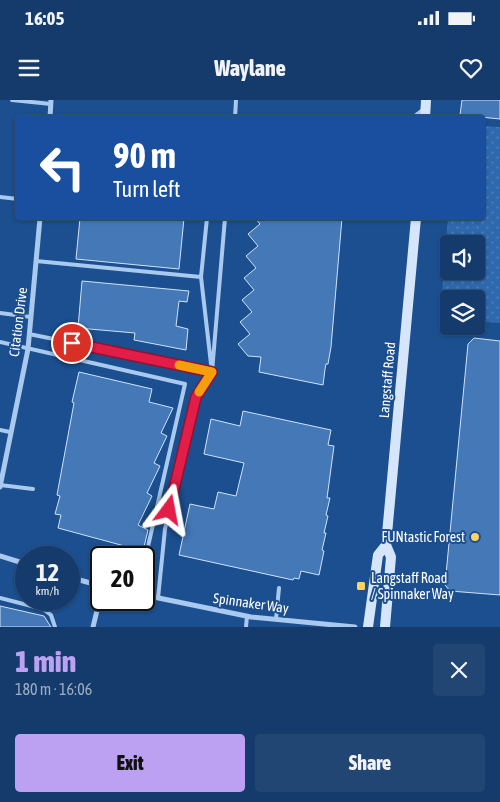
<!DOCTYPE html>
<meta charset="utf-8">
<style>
body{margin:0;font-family:"Asap Condensed",sans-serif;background:#214673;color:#f1f3f6;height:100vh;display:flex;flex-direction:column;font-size:19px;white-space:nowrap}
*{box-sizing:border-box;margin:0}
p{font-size:16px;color:#9dadc1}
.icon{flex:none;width:28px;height:28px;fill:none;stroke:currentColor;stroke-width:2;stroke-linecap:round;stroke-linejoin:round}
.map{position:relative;height:527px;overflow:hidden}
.side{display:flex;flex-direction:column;background:#143b6b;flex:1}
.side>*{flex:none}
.banner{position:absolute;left:15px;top:15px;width:470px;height:105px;border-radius:5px;box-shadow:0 1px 4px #0004,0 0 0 1px #33557e;background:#1a4fa0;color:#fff;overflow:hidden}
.buttons{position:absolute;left:440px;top:135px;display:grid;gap:10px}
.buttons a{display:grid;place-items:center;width:45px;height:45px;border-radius:5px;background:#143b6b;box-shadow:0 1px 4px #0004,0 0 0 1px #33557e;font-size:25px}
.speed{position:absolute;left:15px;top:446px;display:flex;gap:10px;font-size:25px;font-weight:700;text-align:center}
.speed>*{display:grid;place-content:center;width:65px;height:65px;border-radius:50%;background:#143b6b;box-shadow:0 1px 4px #0004,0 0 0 1px #33557e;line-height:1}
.speed small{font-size:12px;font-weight:400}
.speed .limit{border:2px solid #111;border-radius:8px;background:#fff;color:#111}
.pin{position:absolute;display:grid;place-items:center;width:42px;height:42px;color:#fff;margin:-21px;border:2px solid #fff;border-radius:50%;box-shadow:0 1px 5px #0007}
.me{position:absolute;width:55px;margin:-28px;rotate:13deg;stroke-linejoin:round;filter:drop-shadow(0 0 4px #0008)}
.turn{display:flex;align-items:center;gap:18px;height:105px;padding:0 15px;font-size:22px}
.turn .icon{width:65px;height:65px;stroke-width:2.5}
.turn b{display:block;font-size:35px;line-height:42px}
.round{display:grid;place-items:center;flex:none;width:52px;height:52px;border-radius:5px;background:#214673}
.headline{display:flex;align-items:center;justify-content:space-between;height:85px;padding:0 15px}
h1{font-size:30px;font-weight:800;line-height:38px;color:#bca0f2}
.primary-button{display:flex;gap:10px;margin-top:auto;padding:10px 15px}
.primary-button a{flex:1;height:58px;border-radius:5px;background:#bca0f2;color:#111;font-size:20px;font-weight:800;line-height:58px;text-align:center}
.primary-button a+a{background:#214673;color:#f1f3f6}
.status{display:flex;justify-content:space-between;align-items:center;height:35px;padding:0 25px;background:#143b6b;direction:ltr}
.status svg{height:14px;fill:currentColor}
header{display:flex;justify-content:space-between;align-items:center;height:65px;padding:0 15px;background:#143b6b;font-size:22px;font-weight:800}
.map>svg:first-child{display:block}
.park{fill:url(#park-dots);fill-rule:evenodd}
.building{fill:#4478b7;stroke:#cfe3fa}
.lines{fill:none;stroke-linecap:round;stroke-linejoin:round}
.lane{stroke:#a9c9ee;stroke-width:4}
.street{stroke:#a9c9ee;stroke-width:5}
.secondary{stroke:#d6e6fa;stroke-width:10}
.route-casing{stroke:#92132f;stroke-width:12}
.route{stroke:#e11d48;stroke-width:9}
.slow{stroke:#f59e0b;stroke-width:9}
.poi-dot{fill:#ffd166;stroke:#1b4f8f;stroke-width:2}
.labels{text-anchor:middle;stroke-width:4;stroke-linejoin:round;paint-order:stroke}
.street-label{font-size:14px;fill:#fff;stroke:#1b4f8f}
.poi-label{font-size:14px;fill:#fff;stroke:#1b4f8f;text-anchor:end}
</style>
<div class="status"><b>16:05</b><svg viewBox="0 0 49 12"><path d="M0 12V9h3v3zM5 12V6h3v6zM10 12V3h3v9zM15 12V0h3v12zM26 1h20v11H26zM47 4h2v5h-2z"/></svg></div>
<header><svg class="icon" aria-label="menu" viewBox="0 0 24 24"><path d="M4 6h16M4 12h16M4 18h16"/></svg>Waylane<svg class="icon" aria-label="heart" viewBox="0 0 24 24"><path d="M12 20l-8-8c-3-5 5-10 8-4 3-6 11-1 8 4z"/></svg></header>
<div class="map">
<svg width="500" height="527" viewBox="0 0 500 527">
<defs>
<pattern id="park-dots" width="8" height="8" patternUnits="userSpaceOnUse" patternTransform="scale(1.25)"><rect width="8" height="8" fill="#2e69ad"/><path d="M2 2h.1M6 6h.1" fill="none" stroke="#4d80b9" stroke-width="1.8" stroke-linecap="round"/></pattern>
</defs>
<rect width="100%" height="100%" fill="#1b4f8f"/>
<path class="park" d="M 483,26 L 500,27 L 500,223 L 476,221 L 476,199 L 449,199 L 449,218 L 440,217 L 448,118 L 482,118 ZM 449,144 L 476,144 L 476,171 L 449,171 Z"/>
<path class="building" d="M 462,0 L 500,0 L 500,19 L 460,15 Z
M 80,118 L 184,118 L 179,169 L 76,159 Z
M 255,118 L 342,118 L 331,247 L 328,264 L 326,264 L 325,269 L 323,285 L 259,272 L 261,257 L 248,256 L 238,244 L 250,234 L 240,222 L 252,212 L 242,200 L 254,190 L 244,178 L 256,168 L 246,156 L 258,146 L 248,134 L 260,124 Z
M 82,181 L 189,191 L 187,202 L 179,201 L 176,226 L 188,229 L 186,250 L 134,240 L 135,233 L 78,228 Z
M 474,238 L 500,241 L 500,495 L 450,491 L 445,485 L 468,244 Z
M 79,272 L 152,289 L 149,302 L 173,308 L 161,333 L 167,336 L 154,363 L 160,366 L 147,393 L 152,396 L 138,425 L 148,430 L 143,451 L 58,428 L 61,415 L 55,414 L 60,396 L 57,395 L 74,303 L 72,302 Z
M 243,311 L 331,330 L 328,345 L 334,346 L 327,398 L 330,398 L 326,415 L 328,416 L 324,433 L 326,433 L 322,450 L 324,451 L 319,475 L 301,471 L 299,479 L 294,478 L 293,480 L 179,455 L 190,404 L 214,409 L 218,392 L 236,396 L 244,363 L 204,354 L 211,319 L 240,326 Z
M 0,506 L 44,516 L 51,527 L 0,527 Z"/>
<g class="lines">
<path class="lane" d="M 12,0 L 51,4
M 235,18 L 236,0
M 412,18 L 424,9
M 0,97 L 18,99
M 36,161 L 201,177 L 207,118
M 201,177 L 211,264
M 0,213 L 31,217
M 29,234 L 211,271
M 0,242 L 185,284 L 144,464
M 0,330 L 10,332
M 0,385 L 33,389
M 0,498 L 43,509 L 51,515 L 55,527
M 158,498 L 165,429 L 196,297 L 212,272 L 225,118
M 276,519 L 279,488
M 246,527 L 247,516"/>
<path class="street" d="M 50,18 L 51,0
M 0,387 L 28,249 L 40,118
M 0,456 L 26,464
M 69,477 L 101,486
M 144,495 L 251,517 L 355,527
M 93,527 L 101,494"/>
<path class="secondary" d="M 425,18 L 426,0
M 368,527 L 378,455 L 386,445
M 385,527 L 391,457 L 386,445 L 416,118"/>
</g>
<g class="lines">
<g class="route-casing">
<path id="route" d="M 72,243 L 212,272 L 196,297 L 169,410"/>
</g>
<use href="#route" class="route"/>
<path class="slow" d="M 179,265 L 212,272 L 199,292"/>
</g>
<g class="poi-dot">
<circle cx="475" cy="437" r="5"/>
<rect x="356" y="481" width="10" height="10" rx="2.5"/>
</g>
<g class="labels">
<g class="street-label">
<text transform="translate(18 222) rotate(-83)" y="5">Citation Drive</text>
<text transform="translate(387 280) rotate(-85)" y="5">Langstaff Road</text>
<text transform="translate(251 503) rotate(8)" y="5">Spinnaker Way</text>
</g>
<g class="poi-label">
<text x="465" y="442">FUNtastic Forest</text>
<text x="371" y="483" text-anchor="start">Langstaff Road<tspan x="371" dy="16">/ Spinnaker Way</tspan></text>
</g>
</g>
</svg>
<div class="buttons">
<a><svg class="icon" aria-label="sound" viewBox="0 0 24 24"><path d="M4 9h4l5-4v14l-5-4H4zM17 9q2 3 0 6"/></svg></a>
<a><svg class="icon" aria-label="layers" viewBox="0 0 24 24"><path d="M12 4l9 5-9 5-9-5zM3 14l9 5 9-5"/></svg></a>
</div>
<div class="speed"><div>12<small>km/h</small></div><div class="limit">20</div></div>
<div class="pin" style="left:72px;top:243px;background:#d93025"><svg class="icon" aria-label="arrive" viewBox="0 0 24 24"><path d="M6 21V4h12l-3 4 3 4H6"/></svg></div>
<svg class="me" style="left:169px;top:410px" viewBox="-20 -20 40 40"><path d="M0-17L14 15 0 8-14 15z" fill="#e11d48" stroke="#fff" stroke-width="4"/></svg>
<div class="banner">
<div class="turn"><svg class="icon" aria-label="left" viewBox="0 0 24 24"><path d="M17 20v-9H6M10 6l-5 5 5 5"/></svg><div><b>90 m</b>Turn left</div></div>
</div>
</div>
<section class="side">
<div class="headline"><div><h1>1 min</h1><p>180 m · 16:06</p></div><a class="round"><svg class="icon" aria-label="close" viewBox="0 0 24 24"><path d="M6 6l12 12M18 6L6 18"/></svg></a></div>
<div class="primary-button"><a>Exit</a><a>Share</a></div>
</section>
